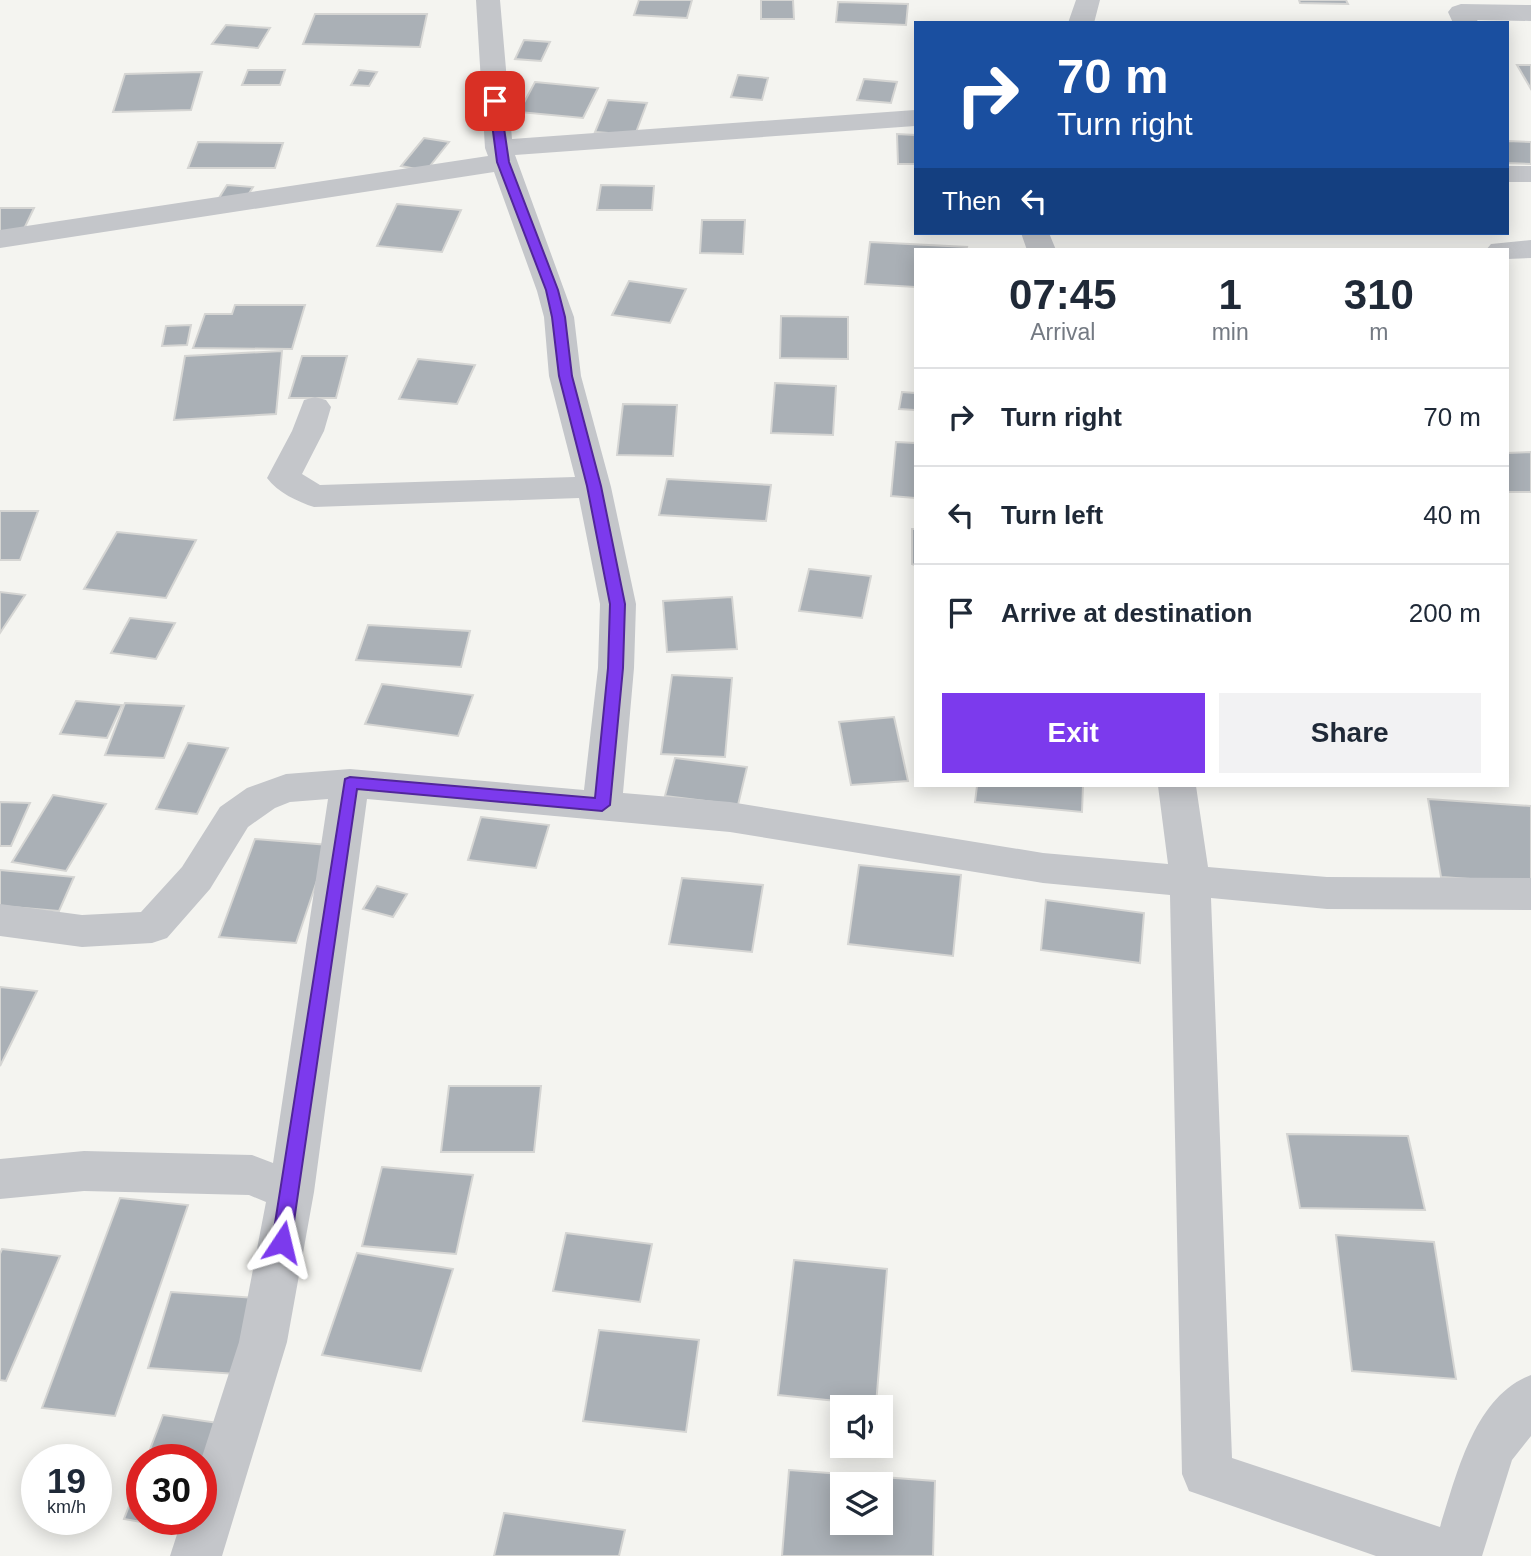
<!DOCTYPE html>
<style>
body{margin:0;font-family:Helvetica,sans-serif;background:#f2f2f3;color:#1f2937;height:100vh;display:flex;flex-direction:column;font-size:26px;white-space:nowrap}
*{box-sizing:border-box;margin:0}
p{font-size:23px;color:#747a83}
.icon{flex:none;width:38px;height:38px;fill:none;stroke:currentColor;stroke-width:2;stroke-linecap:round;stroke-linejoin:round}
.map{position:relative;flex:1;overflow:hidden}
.details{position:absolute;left:914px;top:248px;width:595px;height:539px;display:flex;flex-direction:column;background:#fff;border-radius:0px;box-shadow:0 4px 18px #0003}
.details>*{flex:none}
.banner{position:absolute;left:914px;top:21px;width:595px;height:214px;border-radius:0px;box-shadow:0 4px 18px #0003;background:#1a4fa0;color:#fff;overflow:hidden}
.buttons{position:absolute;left:830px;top:1395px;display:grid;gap:14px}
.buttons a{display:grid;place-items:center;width:63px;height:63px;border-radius:0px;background:#fff;box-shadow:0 4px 18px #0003;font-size:35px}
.speed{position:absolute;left:21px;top:1444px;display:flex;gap:14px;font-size:35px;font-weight:700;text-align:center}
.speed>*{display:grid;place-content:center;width:91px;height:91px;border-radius:50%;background:#fff;box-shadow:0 4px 18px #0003;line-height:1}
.speed small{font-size:18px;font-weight:400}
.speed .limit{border:10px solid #d22;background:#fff;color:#111}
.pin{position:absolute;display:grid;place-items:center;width:60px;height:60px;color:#fff;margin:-30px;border-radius:14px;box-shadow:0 4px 10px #0006}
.me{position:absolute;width:77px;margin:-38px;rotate:10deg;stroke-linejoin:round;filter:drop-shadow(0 0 5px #0008)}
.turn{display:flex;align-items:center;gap:24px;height:147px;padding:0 28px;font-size:32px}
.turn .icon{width:91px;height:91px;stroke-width:2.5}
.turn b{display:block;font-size:49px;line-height:60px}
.then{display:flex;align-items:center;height:66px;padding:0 28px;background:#0003;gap:14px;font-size:26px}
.eta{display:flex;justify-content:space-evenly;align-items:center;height:119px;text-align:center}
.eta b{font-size:42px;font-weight:800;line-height:49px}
.action{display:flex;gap:14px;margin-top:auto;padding:14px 28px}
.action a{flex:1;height:80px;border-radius:0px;background:#7c3aed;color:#fff;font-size:28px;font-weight:800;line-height:80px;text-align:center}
.action a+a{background:#f2f2f3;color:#1f2937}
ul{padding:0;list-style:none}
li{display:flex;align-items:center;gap:21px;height:98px;padding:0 28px;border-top:2px solid #e0e1e3}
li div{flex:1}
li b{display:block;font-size:26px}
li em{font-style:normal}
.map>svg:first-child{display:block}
.building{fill:#aab0b6;stroke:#d5d5d3;stroke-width:2;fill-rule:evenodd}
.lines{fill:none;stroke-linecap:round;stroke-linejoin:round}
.street{fill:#c4c6ca;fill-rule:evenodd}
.route{fill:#7c3aed;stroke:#51269a;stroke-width:2}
</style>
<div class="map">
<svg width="1531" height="1556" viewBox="0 0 1531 1556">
<rect width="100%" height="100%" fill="#f4f4f0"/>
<path class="building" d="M 639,0 L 692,0 L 687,18 L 634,15 Z
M 761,0 L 793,0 L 794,19 L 761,19 Z
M 1299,0 L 1346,0 L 1348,4 L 1300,3 Z
M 838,2 L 908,4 L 906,25 L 836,22 Z
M 315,14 L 427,14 L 420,47 L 303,44 Z
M 226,25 L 270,28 L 258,48 L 212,44 Z
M 524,40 L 550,42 L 541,61 L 515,59 Z
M 1517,65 L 1531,65 L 1531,89 Z
M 248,70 L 285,70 L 280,85 L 242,85 Z
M 359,70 L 377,72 L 369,86 L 351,85 Z
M 202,72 L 191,110 L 113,112 L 125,74 Z
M 738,75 L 768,78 L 762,100 L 731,97 Z
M 864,79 L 897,82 L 891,103 L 857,100 Z
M 535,82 L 598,88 L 583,118 L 519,112 Z
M 608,100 L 647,103 L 635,135 L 595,132 Z
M 897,134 L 915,135 L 915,164 L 898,164 Z
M 424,138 L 449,142 L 426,171 L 401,166 Z
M 1507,141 L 1531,142 L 1531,164 L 1507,163 Z
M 198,142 L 283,143 L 275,168 L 188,168 Z
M 227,185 L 253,187 L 245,200 L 219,198 Z
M 601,185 L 654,186 L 652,210 L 597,210 Z
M 397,204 L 461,210 L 442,252 L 377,246 Z
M 0,208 L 34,208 L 22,233 L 0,233 Z
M 702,220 L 745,220 L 743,254 L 700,253 Z
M 870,242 L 967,247 L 966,250 L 915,250 L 915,287 L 865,284 Z
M 629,281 L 686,289 L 670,323 L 612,315 Z
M 235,305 L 305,305 L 292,349 L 193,348 L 205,314 L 232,314 Z
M 781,316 L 848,317 L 848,359 L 780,358 Z
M 191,325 L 187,345 L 162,346 L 166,326 Z
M 282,351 L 276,414 L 174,420 L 185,356 Z
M 302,356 L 347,356 L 336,398 L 289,398 Z
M 418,359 L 475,365 L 457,404 L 399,399 Z
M 775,383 L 836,386 L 833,435 L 771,433 Z
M 902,392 L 915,393 L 915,410 L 899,409 Z
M 623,404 L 677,405 L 673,456 L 617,455 Z
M 896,442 L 915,443 L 915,498 L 891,496 Z
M 1531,452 L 1531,492 L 1507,492 L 1507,453 Z
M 667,479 L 771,485 L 766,521 L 659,515 Z
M 0,511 L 38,511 L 20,560 L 0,560 Z
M 912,529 L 915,529 L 915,565 L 912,564 Z
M 117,532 L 196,540 L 166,598 L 84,589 Z
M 809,569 L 871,576 L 862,618 L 799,611 Z
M 0,592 L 25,595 L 0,633 Z
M 732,597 L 737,649 L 667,652 L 663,601 Z
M 130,618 L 175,623 L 156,659 L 111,653 Z
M 368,625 L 470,631 L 461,667 L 356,660 Z
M 672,675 L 732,678 L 725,757 L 661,754 Z
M 382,684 L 473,695 L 458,736 L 365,724 Z
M 76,701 L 122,705 L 107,738 L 60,734 Z
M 125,703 L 184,706 L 164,758 L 105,755 Z
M 894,717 L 908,781 L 851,785 L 839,722 Z
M 188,743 L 228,748 L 197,814 L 156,809 Z
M 675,758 L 747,767 L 738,805 L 665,796 Z
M 977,786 L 1083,786 L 1082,812 L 975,802 Z
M 53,795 L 106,804 L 66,871 L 12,862 Z
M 1428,799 L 1531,806 L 1531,883 L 1441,877 Z
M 0,802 L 30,803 L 11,846 L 0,846 Z
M 481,817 L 549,825 L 536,868 L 468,860 Z
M 255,839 L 329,845 L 296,943 L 219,937 Z
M 859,865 L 961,875 L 953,956 L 848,944 Z
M 0,870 L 74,877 L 59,911 L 0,906 Z
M 682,878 L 763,885 L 752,952 L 669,944 Z
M 377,886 L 407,894 L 393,917 L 363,909 Z
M 1046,900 L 1144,913 L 1140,963 L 1041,950 Z
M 0,987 L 37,991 L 0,1066 Z
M 449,1086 L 541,1086 L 534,1152 L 441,1152 Z
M 1287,1134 L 1408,1136 L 1425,1210 L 1300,1208 Z
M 382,1167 L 473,1175 L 456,1254 L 362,1246 Z
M 120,1198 L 188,1205 L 115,1416 L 42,1408 Z
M 566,1233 L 652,1244 L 640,1302 L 553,1291 Z
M 1336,1235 L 1434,1242 L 1456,1379 L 1352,1371 Z
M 2,1249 L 60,1256 L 6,1381 L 0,1380 L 0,1254 Z
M 357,1253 L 453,1269 L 421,1371 L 322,1355 Z
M 794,1260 L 887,1269 L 876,1405 L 778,1395 Z
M 171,1292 L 257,1298 L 237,1374 L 148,1368 Z
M 599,1330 L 699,1340 L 686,1432 L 583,1421 Z
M 163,1415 L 225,1424 L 201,1460 L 146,1460 Z
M 789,1470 L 935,1481 L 933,1556 L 782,1556 ZM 842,1484 L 880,1484 L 880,1522 L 842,1522 Z
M 142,1472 L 142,1519 L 191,1519 L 187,1530 L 124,1519 Z
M 504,1513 L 625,1530 L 619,1556 L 494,1556 Z"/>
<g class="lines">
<path class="street" d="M 476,0 L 500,0 L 512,139 L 915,110 L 915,126 L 515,155 L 574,317 L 581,376 L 611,487 L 636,604 L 634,668 L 623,793 L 730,802 L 1043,853 L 1168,864 L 1158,786 L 1196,786 L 1208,867 L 1327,877 L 1531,878 L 1531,910 L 1327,909 L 1211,898 L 1232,1458 L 1440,1527 C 1457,1474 1474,1397 1531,1375 L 1531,1436 L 1512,1460 L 1482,1556 L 1376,1556 L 1189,1491 L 1182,1474 L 1170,895 L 1043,883 L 730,832 L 367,799 L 314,1192 L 287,1342 L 222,1556 L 170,1556 L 182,1519 L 201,1519 L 201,1460 L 239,1342 L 266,1202 L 249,1195 L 84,1191 L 0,1199 L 0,1159 L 84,1151 L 252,1155 L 273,1163 L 328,799 L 290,802 L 275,808 L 248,827 L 210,889 L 167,938 L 152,943 L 82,947 L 0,936 L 0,904 L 82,915 L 141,912 L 182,867 L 220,807 L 247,788 L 286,774 L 350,769 L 584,790 L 598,668 L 600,604 L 579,498 L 314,507 C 298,502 277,492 267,478 L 292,431 L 304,400 L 315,397 L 326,400 L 331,407 L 324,431 L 302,474 L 320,485 L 575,477 L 549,376 L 544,317 L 537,291 L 494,172 L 0,248 L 0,230 L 488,156 L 485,148 Z
M 1076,0 L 1100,0 L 1094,23 L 1068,23 Z
M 1461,4 L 1531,5 L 1531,21 L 1477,20 L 1479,23 L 1453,23 L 1448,12 L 1452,7 Z
M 1507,166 L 1531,166 L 1531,182 L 1507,182 Z
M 1021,233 L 1049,233 L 1056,250 L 1027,250 Z
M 1531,240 L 1531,258 L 1507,259 L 1507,250 L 1486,250 L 1491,244 Z"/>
</g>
<path class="route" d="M 495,98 L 500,101 L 509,162 L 558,290 L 565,317 L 572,376 L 601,486 L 625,604 L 623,668 L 610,805 L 602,811 L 357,789 L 291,1242 L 288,1248 L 282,1250 L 275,1248 L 272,1242 L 345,779 L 350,777 L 595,798 L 608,668 L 610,604 L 587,486 L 559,376 L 552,317 L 546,290 L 497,162 L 489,101 Z"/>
</svg>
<div class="buttons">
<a><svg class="icon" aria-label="sound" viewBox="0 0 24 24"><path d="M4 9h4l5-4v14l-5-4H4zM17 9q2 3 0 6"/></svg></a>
<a><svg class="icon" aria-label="layers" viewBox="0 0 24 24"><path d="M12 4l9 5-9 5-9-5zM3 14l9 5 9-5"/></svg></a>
</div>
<div class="speed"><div>19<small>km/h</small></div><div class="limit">30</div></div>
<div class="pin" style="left:495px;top:101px;background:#d93025"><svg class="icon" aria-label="arrive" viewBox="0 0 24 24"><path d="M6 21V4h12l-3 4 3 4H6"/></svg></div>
<svg class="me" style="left:282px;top:1242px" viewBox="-20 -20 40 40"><path d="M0-17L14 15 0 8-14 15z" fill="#7c3aed" stroke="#fff" stroke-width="4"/></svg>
<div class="banner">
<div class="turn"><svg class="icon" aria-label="right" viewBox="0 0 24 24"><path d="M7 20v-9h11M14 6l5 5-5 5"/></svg><div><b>70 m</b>Turn right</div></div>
<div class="then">Then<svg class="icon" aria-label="left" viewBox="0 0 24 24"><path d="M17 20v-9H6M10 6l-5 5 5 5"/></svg></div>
</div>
<section class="details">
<div class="eta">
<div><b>07:45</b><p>Arrival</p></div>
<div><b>1</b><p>min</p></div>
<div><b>310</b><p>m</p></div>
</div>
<ul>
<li><svg class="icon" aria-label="right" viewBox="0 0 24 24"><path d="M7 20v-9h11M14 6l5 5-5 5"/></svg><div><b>Turn right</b></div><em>70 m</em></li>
<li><svg class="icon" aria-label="left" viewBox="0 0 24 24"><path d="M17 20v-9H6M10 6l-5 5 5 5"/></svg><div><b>Turn left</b></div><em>40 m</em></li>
<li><svg class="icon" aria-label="arrive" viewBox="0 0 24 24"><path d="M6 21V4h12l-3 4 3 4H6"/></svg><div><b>Arrive at destination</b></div><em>200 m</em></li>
</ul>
<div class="action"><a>Exit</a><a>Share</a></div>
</section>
</div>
